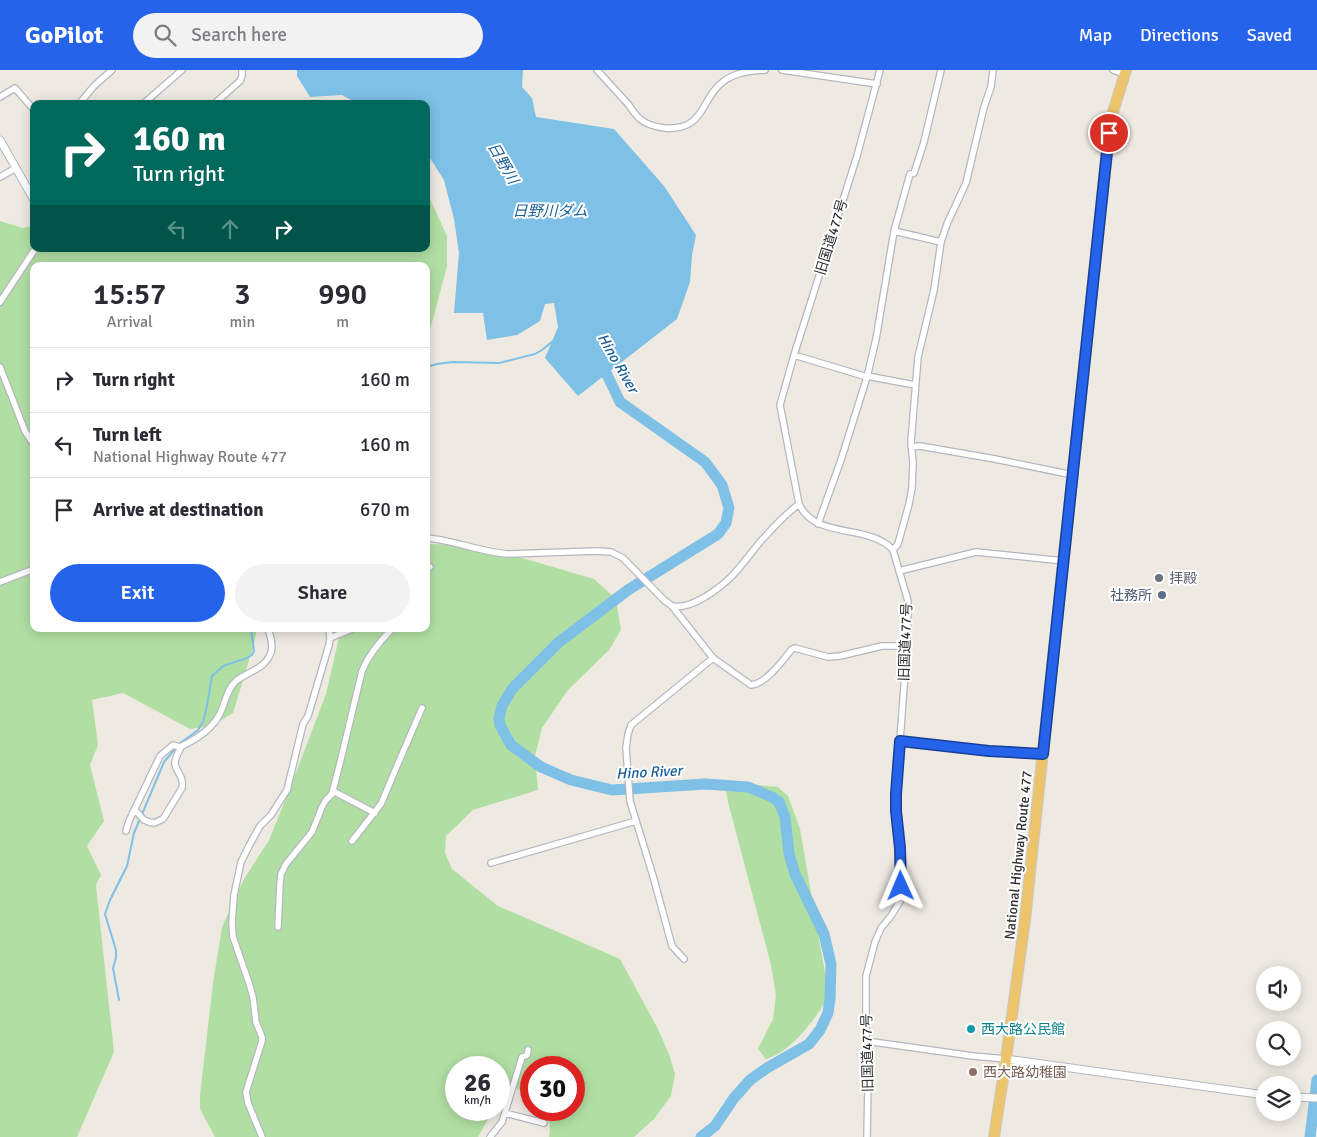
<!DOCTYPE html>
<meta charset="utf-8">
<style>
body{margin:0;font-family:Signika,"Noto Sans JP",sans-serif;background:#f2f2f3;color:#2b2b33;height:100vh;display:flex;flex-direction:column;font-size:19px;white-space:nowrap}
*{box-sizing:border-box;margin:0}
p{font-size:16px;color:#7c7c81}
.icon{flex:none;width:28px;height:28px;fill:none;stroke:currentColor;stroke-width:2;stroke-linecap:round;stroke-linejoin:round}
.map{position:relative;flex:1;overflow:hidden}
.drawer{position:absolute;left:30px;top:192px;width:400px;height:370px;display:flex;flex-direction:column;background:#fff;border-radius:10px;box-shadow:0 2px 12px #0003}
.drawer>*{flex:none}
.banner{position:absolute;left:30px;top:30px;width:400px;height:152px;border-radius:10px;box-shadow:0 2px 12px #0003;background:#00695c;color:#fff;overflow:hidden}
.fabs{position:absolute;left:1256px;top:896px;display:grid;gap:10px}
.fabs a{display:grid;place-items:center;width:45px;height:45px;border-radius:50%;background:#fff;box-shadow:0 2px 12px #0003;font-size:25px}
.speed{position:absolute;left:445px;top:986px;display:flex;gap:10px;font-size:25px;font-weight:700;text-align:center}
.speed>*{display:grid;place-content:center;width:65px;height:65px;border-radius:50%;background:#fff;box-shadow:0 2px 12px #0003;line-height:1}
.speed small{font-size:12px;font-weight:400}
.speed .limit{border:8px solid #d22;background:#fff;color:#111}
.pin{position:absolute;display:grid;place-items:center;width:42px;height:42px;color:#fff;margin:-21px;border:2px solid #fff;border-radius:50%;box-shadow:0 1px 5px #0007}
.me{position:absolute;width:55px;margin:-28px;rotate:359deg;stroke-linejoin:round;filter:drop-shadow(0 0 4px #0008)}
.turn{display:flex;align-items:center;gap:18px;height:105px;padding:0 20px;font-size:22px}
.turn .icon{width:65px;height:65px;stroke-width:2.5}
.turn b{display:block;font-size:35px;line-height:42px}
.lanes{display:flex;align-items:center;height:48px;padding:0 20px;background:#0003;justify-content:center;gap:25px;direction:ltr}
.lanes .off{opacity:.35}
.eta{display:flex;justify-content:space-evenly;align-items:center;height:85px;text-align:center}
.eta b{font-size:30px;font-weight:600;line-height:35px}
.button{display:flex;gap:10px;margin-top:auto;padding:10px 20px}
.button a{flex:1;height:58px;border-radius:30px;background:#2563eb;color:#fff;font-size:20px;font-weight:600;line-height:58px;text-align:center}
.button a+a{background:#f2f2f3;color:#2b2b33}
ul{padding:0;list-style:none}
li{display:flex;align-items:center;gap:15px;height:65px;padding:0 20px;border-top:1px solid #e1e1e2}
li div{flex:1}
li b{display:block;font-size:19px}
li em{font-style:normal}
header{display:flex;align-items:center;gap:30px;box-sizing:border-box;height:70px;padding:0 25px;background:#2563eb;color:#fff}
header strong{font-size:24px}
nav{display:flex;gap:28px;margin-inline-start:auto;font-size:18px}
.search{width:350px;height:45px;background:#f2f2f3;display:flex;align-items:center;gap:12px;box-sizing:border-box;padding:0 18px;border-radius:28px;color:#7c7c81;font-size:19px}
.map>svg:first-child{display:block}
.green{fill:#b1dfa3}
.water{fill:#7ec0e6}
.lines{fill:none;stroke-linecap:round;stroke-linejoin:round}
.stream{stroke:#7ec0e6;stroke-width:2}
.river{stroke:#7ec0e6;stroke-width:11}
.minor-casing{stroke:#b5b6c0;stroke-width:8}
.tertiary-casing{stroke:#b5b6c0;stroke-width:9}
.trunk-casing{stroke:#c9c9c9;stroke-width:12}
.minor{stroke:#fff;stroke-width:5.5}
.tertiary{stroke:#fff;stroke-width:7}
.trunk{stroke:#ecc46b;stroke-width:10}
.route-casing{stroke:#184099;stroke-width:12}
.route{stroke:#2563eb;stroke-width:9}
.worship-dot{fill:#6b7280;stroke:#fff;stroke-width:2}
.service-dot{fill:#5c6f8a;stroke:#fff;stroke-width:2}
.culture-dot{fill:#0f9aa8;stroke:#fff;stroke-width:2}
.education-dot{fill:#8d6e63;stroke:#fff;stroke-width:2}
.labels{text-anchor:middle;stroke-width:4;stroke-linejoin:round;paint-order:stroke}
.street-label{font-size:14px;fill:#2e2e2e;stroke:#fff}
.worship-label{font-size:14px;fill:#5b616d;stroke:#fff;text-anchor:start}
.service-label{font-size:14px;fill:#4e5e75;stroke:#fff;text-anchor:end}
.culture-label{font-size:14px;fill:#0d838f;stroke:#fff;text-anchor:start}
.education-label{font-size:14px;fill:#785e54;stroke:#fff;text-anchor:start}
.water-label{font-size:15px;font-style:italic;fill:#195e97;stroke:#fff}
</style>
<header>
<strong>GoPilot</strong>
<div class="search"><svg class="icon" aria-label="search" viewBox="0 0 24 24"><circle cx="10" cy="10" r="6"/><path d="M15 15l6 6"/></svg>Search here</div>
<nav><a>Map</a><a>Directions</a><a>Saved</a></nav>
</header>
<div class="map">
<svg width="1317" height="1067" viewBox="0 0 1317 1067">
<rect width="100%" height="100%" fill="#eeeae2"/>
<path class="green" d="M 426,120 L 447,166 L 447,196 L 426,275 L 426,196 L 34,196 L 34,559 L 257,559 L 254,574 L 233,643 L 215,654 L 205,657 L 190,659 L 123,623 L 92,630 L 98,675 L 90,695 L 104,751 L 87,776 L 101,805 L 96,815 L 114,982 L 77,1067 L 0,1067 L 0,151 L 23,158 L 34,155 L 34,179 L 426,179 Z
M 431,474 L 482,476 L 594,509 L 616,529 L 621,560 L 609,580 L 568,620 L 542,658 L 535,686 L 538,720 L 473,740 L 446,766 L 445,783 L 452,799 L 498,836 L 620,889 L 658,959 L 669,984 L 675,1004 L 671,1026 L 654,1049 L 634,1067 L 549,1067 C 551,1056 550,1050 543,1040 L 574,1040 L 574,998 L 531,998 L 531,1026 L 516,1018 L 506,1017 L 499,1029 L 499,998 L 456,998 L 456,1040 L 493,1040 L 478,1067 L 215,1067 L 200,1039 L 200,1025 L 213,913 L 222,857 L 244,809 L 269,770 L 287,726 L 326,624 L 341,559 L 426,559 L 426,475 Z
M 736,713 L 778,717 L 788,726 L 800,759 L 829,926 C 815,949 793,981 766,989 L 758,979 L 773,949 L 776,925 L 771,895 L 728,732 L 726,720 Z"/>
<path class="water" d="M 297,0 L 523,0 L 522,17 L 532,28 L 536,47 L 614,59 L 664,116 L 696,165 L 692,185 L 690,212 L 677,249 L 578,326 L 545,288 L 558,257 L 554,233 L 545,234 L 540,251 L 517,265 L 487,270 L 483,243 L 454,243 L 459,183 L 454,149 L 444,110 L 426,82 L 426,34 L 358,34 L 342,25 L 310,27 L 297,6 Z"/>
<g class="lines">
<path class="stream" d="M 426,297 L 437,294 L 453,292 L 499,293 L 535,284 L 542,280 L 553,271
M 119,930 L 113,898 L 116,888 L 116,880 L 105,844 L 110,830 L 127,796 L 134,763 L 164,692 L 179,674 L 198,660 L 203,652 L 206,641 L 212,606 L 223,596 L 247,588 L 252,585 L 254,581 L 251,559"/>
<path class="river" d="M 600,290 L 620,332 L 705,392 L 722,415 L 729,438 L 726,453 L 718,464 L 628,520 L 559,572 L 512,619 L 502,636 L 499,648 L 500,655 L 511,675 L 541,697 L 571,710 L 612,720 L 705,714 L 748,717 L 772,727 L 779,732 L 785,747 L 789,784 L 795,804 L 824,864 L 831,894 L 830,929 L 828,943 L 820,960 L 809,974 L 767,998 L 750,1010 L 734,1028 L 715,1056 L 701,1067
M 1310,1067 L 1317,1010"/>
<g class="minor-casing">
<path id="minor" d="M 597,0 C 607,11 618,23 628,34 C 632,39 635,45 640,49 C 647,55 656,57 665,58 C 706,61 700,28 724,11 C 736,2 751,1 765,0
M 782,0 L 877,14
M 1113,0 L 1124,4
M 0,27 L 15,18 L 34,40
M 79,34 L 94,16 L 112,0
M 143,34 L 182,0
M 214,34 L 240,11 L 242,6 L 242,0
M 0,107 L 16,98
M 894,161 L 941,172
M 0,232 L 35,179
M 794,285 L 867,307
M 0,297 L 25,361 L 34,375
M 867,306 L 915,315
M 911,377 L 920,376 L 995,389 L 1073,405
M 818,454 L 841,390 L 867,307 L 876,269 L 894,161 L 910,104 L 914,103 L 924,72 L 941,0
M 426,468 C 454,470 480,482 508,484 L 597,481 L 611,482 L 623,488 L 664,530 L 672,536 L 713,588 L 751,615 C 766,614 783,590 792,579 L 795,578 L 828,587 L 840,586 L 882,576 L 907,576
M 893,480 L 898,474 L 909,434 L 912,418 L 913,393 L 911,372 L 918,287 L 934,220 L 941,172 L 947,154 L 966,113 L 984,37 L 991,17 L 993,0
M 426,498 L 430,497
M 899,501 L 976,482 L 1064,491
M 0,512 L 34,499
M 672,536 C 691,540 717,520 730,508 C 741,497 750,484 760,472 C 772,459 784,445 799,434
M 330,568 L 352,559
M 900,671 L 989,681 L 1043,684
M 333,721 L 375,743
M 135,740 L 144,750 L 149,752 L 154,753 L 163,749 L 182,718 C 184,704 175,702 175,693 C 175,687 179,682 181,677
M 126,761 L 129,751 L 160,686 L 173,675 L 180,677 C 197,669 215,658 222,639 C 226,629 228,618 236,611 C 247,602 264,599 270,585 C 274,577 271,567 268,559
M 352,771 L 381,734 L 397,696 L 422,638
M 491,793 L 636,751
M 278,857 L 280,813 L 281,804 L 286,794 L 312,762 L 322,737 L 326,730 L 332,724 L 340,693 L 362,601 C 369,584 379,572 392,559
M 684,889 L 672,876 L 653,806 L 630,731 L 626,678 L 628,664 L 631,655 L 713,588
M 866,971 L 973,986 L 1006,989
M 505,1043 L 544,1053
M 262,1067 L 248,1033 L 246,1022 L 262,971 L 262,967 L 256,952 L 253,927 L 249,913 L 233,867 L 232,853 L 234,825 L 241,792 L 250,774 L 260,756 L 271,745 L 287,720 L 303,654 L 308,646 L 329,575 L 330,568 L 329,559
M 490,1067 L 502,1052 L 522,987 L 527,985 L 528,980
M 867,1067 L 868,1014 L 866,1007 L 866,906 L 875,872 L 881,858 L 891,846 L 900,831 L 901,816 L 900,778 L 896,741 L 896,724 L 907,576 L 908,531 L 893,480 C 869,453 815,470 799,434 L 780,335 L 794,285 L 857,86 L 880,0"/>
</g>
<g class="tertiary-casing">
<path id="tertiary" d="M 0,70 L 34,130
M 1006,989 L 1265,1025
M 1292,1027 L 1317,1028"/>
</g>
<g class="trunk-casing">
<path id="trunk" d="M 994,1067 L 1006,989 L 1025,850 L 1109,63 L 1113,42 L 1126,0"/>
</g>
<use href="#minor" class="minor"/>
<use href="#tertiary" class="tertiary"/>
<use href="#trunk" class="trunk"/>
</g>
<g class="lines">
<g class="route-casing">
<path id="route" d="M 901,816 L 900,778 L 896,741 L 896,724 L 900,671 L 989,681 L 1043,684 L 1109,63"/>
</g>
<use href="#route" class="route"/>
</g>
<circle class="worship-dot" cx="1159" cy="508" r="5"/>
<circle class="service-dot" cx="1162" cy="525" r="5"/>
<circle class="culture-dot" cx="971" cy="959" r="5"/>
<circle class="education-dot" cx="973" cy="1002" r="5"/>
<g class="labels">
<g class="street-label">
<text transform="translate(831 167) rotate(-73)" y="5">旧国道477号</text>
<text transform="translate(905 572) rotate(-88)" y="5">旧国道477号</text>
<text transform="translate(1018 785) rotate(-84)" y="5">National Highway Route 477</text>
<text transform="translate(867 983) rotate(-91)" y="5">旧国道477号</text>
</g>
<g class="worship-label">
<text x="1169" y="513">拝殿</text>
</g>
<g class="service-label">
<text x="1152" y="530">社務所</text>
</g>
<g class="culture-label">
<text x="981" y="964">西大路公民館</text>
</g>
<g class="education-label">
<text x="983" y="1007">西大路幼稚園</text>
</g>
<g class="water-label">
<text transform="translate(503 93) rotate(60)" y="5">日野川</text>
<text x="550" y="146">日野川ダム</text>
<text transform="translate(618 293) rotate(60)" y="5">Hino River</text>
<text transform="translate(649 702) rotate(-3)" y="5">Hino River</text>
</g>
</g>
</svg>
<div class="fabs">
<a><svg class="icon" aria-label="sound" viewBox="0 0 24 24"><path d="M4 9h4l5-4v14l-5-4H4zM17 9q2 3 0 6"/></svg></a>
<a><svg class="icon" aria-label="search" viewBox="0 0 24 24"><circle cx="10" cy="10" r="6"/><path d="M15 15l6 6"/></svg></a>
<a><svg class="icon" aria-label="layers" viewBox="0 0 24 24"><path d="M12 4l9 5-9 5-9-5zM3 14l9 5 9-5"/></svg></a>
</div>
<div class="speed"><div>26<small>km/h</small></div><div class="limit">30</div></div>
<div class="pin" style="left:1109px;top:63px;background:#d93025"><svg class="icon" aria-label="arrive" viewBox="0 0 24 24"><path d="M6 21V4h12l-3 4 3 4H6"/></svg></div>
<svg class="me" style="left:901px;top:816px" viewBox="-20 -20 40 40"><path d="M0-17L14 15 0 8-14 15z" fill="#2563eb" stroke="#fff" stroke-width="4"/></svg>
<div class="banner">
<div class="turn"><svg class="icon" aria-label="right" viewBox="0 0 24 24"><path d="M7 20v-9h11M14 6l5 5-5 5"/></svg><div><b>160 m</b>Turn right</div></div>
<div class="lanes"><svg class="icon off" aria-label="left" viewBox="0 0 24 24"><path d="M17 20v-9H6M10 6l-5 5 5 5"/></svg><svg class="icon off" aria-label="ahead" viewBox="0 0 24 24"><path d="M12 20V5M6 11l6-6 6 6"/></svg><svg class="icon" aria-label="right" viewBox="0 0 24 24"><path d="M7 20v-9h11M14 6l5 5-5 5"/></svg></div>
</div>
<section class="drawer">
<div class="eta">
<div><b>15:57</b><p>Arrival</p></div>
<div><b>3</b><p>min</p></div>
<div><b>990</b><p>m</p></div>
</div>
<ul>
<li><svg class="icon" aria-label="right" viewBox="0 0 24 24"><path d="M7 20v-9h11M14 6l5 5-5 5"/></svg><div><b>Turn right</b></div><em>160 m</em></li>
<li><svg class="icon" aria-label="left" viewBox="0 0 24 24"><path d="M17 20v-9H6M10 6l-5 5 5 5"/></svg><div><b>Turn left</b><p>National Highway Route 477</p></div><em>160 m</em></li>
<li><svg class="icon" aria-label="arrive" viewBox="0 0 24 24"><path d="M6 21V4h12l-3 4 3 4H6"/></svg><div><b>Arrive at destination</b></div><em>670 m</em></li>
</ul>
<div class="button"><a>Exit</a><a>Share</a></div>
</section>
</div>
